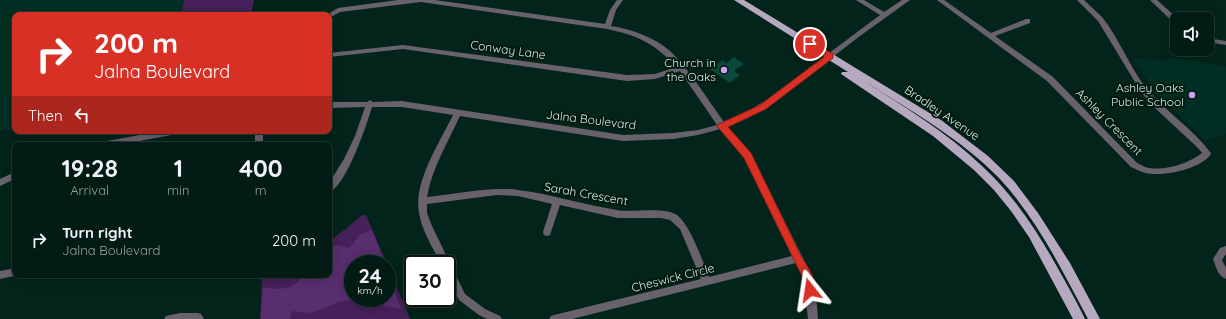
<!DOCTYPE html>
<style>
body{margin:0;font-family:Quicksand,sans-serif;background:#0c241d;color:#f1f3f6;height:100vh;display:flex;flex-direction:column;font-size:15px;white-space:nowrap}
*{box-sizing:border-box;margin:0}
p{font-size:13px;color:#96a1a0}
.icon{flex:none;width:22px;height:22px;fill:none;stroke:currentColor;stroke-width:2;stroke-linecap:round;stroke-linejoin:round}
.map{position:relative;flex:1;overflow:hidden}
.sheet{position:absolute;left:12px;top:142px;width:320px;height:136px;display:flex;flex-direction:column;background:#021b14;border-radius:8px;box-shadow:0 2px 10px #0003,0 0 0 1px #233934}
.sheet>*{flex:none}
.guide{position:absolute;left:12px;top:12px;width:320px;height:122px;border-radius:8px;box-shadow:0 2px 10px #0003,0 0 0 1px #233934;background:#d93025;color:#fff;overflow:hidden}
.buttons{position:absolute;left:1170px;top:12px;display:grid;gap:8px}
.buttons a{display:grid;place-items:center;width:44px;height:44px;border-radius:8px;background:#021b14;box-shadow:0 2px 10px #0003,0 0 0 1px #233934;font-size:20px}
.speed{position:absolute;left:344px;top:255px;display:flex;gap:8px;font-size:20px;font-weight:700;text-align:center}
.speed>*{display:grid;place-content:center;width:52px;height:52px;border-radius:50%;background:#021b14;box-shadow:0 2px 10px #0003,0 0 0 1px #233934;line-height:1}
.speed small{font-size:10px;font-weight:400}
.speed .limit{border:2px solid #111;border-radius:6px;background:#fff;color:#111}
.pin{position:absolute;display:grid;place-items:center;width:34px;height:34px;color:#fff;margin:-17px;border:2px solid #fff;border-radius:50%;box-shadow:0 1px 4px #0007}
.me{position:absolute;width:44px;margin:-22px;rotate:345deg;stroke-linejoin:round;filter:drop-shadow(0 0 3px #0008)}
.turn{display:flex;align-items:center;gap:14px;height:84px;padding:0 16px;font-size:18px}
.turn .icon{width:52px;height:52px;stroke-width:2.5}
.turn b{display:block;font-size:28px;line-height:34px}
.then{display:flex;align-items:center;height:38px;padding:0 16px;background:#0003;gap:8px;font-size:15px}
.eta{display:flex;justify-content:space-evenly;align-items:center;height:68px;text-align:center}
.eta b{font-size:24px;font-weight:700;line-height:28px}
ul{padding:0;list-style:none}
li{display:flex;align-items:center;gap:12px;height:60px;padding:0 16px}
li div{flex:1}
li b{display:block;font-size:15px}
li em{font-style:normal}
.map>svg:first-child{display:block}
.built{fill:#002e22}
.green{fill:#462059}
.forest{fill:#582e6e}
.building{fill:#094939}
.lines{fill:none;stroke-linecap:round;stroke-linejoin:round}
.minor{fill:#69626d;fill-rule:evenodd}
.major{fill:#b6a8bf;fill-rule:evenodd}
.route{fill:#d93025;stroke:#8d1f18}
.poi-dot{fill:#d79bf9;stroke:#001a11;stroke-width:1.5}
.labels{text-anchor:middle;stroke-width:4;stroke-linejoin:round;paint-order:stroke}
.street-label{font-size:12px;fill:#d8eae2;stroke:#001a11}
.poi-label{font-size:12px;fill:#d8eae2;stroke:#001a11;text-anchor:end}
</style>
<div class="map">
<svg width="1226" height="319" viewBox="0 0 1226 319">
<rect width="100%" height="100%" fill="#03241a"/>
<path class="built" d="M 0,0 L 184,0 L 181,15 L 15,15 L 15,128 L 0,131 Z
M 1169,57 L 1226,66 L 1226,134 L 1205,140 L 1166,103 L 1152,88 L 1133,58 L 1167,61 Z"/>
<path class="green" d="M 184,0 L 254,0 L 251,15 L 181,15 Z
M 362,215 L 366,215 L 387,264 L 353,264 L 353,298 L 387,298 L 387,264 L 410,319 L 260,319 L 262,275 L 329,275 L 329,241 L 347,228 Z"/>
<path class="forest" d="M 372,230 L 385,264 L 353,264 L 353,298 L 387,298 L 387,271 L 401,309 L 350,300 L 338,302 L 323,309 L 309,313 L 292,311 L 290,319 L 261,319 L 263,287 C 280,290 293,291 303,275 L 329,275 L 329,248 L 337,245 L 349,248 L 361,234 Z"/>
<path class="building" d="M 734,57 L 744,64 L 734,71 L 740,75 L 730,83 L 710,69 L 723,60 L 726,63 Z"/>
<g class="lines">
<path class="minor" d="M 398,0 L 435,0 L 605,24 L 610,10 L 617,0 L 623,0 L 616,10 L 611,26 C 631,29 654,37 670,51 C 689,69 708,100 724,122 L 743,114 L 765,101 L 880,15 L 856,0 L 864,0 L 884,12 L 902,0 L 910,0 L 860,36 L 770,105 L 748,118 L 727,127 L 751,154 L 810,272 L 817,305 L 818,319 L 808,319 L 803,276 L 796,263 L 572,319 L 549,319 L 551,316 L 554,315 L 701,279 L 680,229 L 670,220 L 661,218 L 618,218 L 560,205 L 550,235 L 547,236 L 544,235 L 543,232 L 552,204 L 518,196 L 497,195 L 427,204 L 427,213 L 432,226 L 465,294 L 485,309 L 500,316 L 502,319 L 487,319 L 479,315 L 459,300 L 447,275 L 447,264 L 441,264 C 433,248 422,231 419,213 C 413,182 440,142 453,115 L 402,107 L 372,107 C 367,124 346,187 329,192 L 329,183 L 344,159 L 355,136 L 365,107 L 329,108 L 329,102 L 367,102 L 370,100 L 373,102 L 402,101 L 623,135 L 673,133 L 698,130 L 717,125 L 680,71 L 655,79 L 627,81 L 403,49 L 329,57 L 329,53 L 403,45 L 627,75 L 655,74 L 676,67 C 656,44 637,35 607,29 L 421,2 L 340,12 L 329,18 L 329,15 L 326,15 L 338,8 ZM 460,116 L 623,141 L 673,139 L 698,135 L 720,129 L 745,158 L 792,256 L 709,277 C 702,260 691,226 677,215 C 664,206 632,213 617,210 C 584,205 551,194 518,190 C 490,186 456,194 427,197 C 432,168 448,142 460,116 Z
M 937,0 L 944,0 L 991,33 L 1026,19 L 1030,19 L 1030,23 L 995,36 L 1053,77 L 1137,163 C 1140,164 1143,166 1145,167 C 1163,172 1188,164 1202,153 L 1198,148 L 1155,108 L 1141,92 L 1098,21 L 1077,0 L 1084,0 C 1090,6 1096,11 1102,17 C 1120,39 1129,67 1147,89 C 1166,112 1192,128 1210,152 L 1211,154 C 1201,169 1163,177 1146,173 C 1141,172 1136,169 1131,167 L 1047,81 Z
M 1150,0 L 1157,0 L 1178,19 L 1177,24 L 1175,24 Z
M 1207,38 L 1226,41 L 1226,45 L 1207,42 Z
M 161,131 L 181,131 L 177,134 L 118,145 L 98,145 L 102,142 Z
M 255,131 L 263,131 L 263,145 L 255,145 Z
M 15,172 L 15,179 L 0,186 L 0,179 Z
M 1226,246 L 1226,254 L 1222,260 L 1226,268 L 1226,279 C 1218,276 1216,267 1213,259 L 1220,248 Z
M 15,268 L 15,275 L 18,275 L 0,279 L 0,271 Z
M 180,313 L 198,313 L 201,314 L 204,319 L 164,319 L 166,316 Z"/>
<path class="major" d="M 734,0 L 744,0 L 941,120 L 988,156 L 1014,181 L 1038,213 L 1070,263 L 1100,319 L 1088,319 C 1062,270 1037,219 999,178 C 960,138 911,111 864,81 C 904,107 947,132 982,166 C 1018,199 1042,239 1065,281 C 1072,294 1079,306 1085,319 L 1073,319 L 1029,237 L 1011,211 L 994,190 L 974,170 L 933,136 L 841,74 L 842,72 L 848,72 Z"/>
</g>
<path class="route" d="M 810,41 L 833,54 L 833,58 L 766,109 L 728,127 L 751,153 L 801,256 C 807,266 819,281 813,293 L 810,295 L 806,293 L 802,276 L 744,158 L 717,126 L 719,124 L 760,105 L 824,57 L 807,46 L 806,44 Z"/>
<g class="poi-dot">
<circle cx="724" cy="70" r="4"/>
<circle cx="1192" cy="95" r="4"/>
</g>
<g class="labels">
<g class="street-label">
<text transform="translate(508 50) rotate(8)" y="4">Conway Lane</text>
<text transform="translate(942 113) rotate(34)" y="4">Bradley Avenue</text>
<text transform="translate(591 120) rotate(7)" y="4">Jalna Boulevard</text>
<text transform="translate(1109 122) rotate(45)" y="4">Ashley Crescent</text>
<text transform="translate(586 194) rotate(10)" y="4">Sarah Crescent</text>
<text transform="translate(673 278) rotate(-14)" y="4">Cheswick Circle</text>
</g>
<g class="poi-label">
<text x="716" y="67">Church in<tspan x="716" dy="14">the Oaks</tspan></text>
<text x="1184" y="92">Ashley Oaks<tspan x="1184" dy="14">Public School</tspan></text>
</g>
</g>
</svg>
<div class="buttons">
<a><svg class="icon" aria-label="sound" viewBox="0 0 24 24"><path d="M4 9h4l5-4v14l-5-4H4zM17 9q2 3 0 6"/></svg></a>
</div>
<div class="speed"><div>24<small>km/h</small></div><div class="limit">30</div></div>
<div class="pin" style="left:810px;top:44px;background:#d93025"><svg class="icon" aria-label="arrive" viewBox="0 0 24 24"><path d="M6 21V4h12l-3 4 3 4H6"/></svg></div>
<svg class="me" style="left:810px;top:290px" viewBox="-20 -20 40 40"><path d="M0-17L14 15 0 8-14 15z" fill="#d93025" stroke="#fff" stroke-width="4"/></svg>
<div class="guide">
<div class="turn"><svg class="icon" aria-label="right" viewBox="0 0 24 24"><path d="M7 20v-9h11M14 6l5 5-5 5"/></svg><div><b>200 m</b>Jalna Boulevard</div></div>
<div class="then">Then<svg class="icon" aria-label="left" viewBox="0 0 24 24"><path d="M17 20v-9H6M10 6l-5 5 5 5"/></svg></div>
</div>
<section class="sheet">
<div class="eta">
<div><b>19:28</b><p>Arrival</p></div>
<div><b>1</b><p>min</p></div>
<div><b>400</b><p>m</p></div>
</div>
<ul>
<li><svg class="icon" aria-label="right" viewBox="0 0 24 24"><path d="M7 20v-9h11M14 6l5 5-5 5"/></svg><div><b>Turn right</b><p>Jalna Boulevard</p></div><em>200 m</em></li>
</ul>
</section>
</div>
